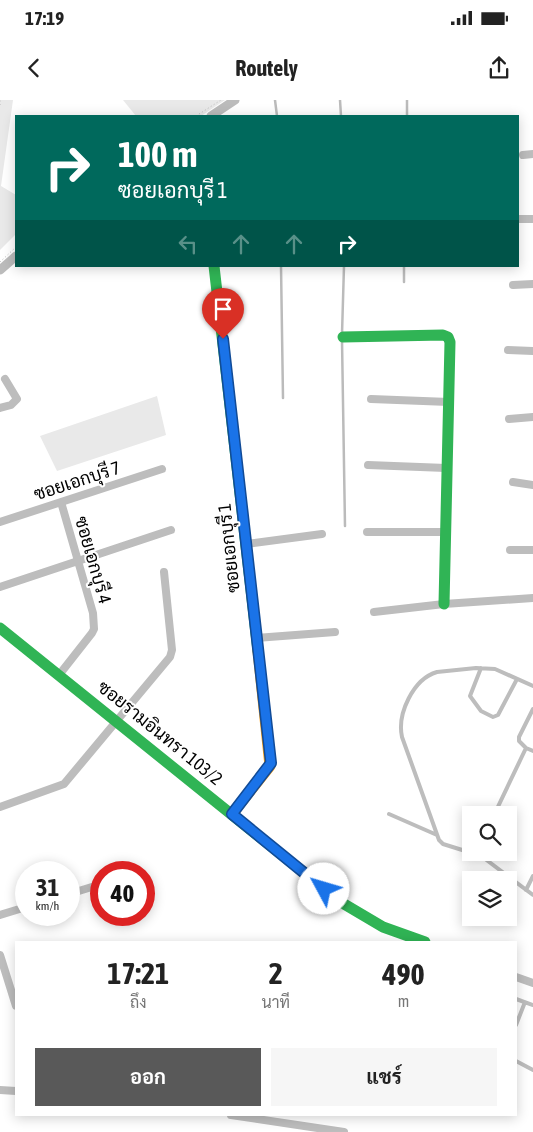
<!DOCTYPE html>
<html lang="th">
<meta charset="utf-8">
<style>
body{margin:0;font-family:"Asap Condensed",Sarabun,sans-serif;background:#f6f6f6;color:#222;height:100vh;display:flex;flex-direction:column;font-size:19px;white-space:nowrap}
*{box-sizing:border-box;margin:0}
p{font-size:16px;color:#767676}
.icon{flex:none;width:28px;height:28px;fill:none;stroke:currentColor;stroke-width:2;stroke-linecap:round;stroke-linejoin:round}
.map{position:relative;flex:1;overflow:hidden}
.drawer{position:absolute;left:15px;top:841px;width:502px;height:175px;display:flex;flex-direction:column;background:#fff;border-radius:0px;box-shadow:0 2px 12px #0003}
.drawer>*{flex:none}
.top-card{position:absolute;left:15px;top:15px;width:504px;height:152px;border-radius:0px;box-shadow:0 2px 12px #0003;background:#00695c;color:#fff;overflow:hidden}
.buttons{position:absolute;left:462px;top:706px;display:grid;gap:10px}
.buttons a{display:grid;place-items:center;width:55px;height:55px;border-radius:0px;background:#fff;box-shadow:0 2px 12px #0003;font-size:25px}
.speed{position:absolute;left:15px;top:761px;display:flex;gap:10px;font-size:25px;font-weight:700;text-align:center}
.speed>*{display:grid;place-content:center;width:65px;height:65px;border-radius:50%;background:#fff;box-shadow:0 2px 12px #0003;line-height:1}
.speed small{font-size:12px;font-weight:400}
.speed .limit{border:8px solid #d22;background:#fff;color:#111}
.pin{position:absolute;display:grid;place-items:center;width:42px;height:42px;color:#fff;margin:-51px -21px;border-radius:50% 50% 50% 0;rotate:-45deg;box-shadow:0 0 5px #0007}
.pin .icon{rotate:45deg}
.me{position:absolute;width:55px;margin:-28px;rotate:309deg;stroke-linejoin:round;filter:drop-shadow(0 0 4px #0008)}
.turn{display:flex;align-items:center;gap:18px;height:105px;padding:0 20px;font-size:22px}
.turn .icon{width:65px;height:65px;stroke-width:2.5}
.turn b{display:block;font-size:35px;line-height:42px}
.lanes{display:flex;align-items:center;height:48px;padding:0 20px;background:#0003;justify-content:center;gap:25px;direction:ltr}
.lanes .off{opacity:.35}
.eta{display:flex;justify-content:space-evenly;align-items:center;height:85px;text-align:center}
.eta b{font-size:30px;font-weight:700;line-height:35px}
.button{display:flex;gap:10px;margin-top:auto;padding:10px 20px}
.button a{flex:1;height:58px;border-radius:0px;background:#595959;color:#fff;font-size:20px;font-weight:700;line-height:58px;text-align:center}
.button a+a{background:#f6f6f6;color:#222}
.status{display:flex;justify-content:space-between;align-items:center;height:35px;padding:0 25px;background:#fff;direction:ltr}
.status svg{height:14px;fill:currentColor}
header{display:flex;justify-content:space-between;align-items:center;height:65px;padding:0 20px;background:#fff;font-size:22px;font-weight:700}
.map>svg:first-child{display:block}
.green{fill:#e9e9e9}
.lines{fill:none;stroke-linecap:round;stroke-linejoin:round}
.stream{stroke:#bbb;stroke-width:2.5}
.canal{stroke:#bbb;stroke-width:9}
.path{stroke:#b8b8b8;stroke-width:1;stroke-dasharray:1 2.5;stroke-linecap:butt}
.lane{stroke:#bdbdbd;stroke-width:4}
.street{stroke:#bdbdbd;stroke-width:8}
.fast{stroke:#30b455;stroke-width:11}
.slow{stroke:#ff9f0a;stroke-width:11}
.route-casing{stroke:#114b97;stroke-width:12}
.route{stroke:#1a73e8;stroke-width:9}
.labels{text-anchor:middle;stroke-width:4;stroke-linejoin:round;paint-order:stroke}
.street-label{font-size:18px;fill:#000;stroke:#fff}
</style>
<div class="status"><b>17:19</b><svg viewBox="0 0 49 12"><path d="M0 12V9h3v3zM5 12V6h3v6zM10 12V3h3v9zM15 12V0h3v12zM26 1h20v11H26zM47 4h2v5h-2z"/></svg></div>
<header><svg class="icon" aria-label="back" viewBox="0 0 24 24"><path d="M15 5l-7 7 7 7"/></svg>Routely<svg class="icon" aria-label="share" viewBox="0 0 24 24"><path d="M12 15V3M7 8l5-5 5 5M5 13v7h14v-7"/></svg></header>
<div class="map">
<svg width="533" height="1032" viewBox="0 0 533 1032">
<rect width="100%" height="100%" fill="#fff"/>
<path class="green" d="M 0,0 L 13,0 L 1,86 L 16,95 L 16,134 L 0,150 Z
M 123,0 L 225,0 L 201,16 L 136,16 Z
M 157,296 L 166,335 L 57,371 L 40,336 Z"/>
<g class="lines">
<path class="stream" d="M 275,0 L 277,16
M 340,0 L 341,16
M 407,16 L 407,0
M 281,166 L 283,298
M 404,182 L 404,166
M 342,234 L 344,166
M 342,240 L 345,426"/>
<path class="canal" d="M 211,16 L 235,0
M 0,170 L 16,156"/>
<path class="path" d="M 0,5 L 0,0
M 196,16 L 221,0
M 0,162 L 16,147"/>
<path class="lane" d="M 481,568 L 470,596 L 481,611 L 493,617 L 498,615 L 517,579
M 526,648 L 519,641 L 519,637 L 533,609
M 389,714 L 437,735
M 494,715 L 526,648 L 533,651
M 476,752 L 533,795
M 475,754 L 443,744 L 439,740 L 402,637 C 397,614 413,579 437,572 L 476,568 L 495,569 L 533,586
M 526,790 L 533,776
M 516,899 L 533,905
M 516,925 L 525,902
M 516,961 L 533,970"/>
<path class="street" d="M 523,55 L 533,54
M 518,119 L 533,119
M 513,185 L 533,184
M 508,250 L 533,251
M 371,299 L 449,302
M 0,308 L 11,305 L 17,299 L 5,279
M 509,319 L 533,317
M 368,365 L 446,368
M 513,382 L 533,385
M 0,422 L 162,369
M 367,432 L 445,432
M 246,444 L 322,434
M 510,450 L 533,450
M 0,487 L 171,430
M 374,512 L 444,504 L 533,498
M 256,538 L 335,532
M 59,575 L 92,533 L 94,529 L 93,513 L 61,402
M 0,707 L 64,684 L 170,557 L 172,550 L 164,472
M 69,794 L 95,786
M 0,815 L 26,807
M 0,855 L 16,906
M 516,877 L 533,883
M 0,990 L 16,991
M 231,1015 L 344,1032"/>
<path class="fast" d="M 214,166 L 258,551
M 343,237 L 443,235 L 448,237 L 450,242 L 444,504
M 0,528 L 339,801 L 383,827 L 425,842"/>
<path class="slow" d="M 232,714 L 270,666 L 258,551"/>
</g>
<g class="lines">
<g class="route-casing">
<path id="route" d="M 223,239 L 271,663 L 232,714 L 324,789"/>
</g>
<use href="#route" class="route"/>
</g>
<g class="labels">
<g class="street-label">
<text transform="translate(77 381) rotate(-18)" y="6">ซอยเอกบุรี 7</text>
<text transform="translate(229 448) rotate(-96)" y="6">ซอยเอกบุรี 1</text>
<text transform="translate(93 460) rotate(74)" y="6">ซอยเอกบุรี 4</text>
<text transform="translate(160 633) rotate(39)" y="6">ซอยรามอินทรา 103/2</text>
</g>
</g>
</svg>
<div class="buttons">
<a><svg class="icon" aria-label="search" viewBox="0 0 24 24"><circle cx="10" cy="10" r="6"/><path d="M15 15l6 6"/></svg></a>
<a><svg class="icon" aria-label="layers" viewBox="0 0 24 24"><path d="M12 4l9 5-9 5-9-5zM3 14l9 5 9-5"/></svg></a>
</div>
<div class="speed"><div>31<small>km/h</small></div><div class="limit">40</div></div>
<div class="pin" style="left:223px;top:239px;background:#d93025"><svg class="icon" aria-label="arrive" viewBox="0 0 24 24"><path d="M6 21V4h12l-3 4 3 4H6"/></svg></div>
<svg class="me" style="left:324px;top:789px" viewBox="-20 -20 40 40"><circle r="19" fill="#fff"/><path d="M0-13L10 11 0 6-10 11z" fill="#1a73e8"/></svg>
<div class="top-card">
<div class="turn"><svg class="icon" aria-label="right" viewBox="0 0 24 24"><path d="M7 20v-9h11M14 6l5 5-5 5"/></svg><div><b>100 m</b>ซอยเอกบุรี 1</div></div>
<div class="lanes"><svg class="icon off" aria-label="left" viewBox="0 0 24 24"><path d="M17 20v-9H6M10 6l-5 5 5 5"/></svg><svg class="icon off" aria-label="ahead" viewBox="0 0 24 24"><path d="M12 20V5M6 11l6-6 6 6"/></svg><svg class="icon off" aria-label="ahead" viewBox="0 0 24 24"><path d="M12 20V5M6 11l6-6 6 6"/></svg><svg class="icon" aria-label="right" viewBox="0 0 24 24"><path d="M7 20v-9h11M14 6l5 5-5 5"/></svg></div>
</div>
<section class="drawer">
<div class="eta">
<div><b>17:21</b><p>ถึง</p></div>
<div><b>2</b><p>นาที</p></div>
<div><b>490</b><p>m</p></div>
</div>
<div class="button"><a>ออก</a><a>แชร์</a></div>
</section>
</div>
